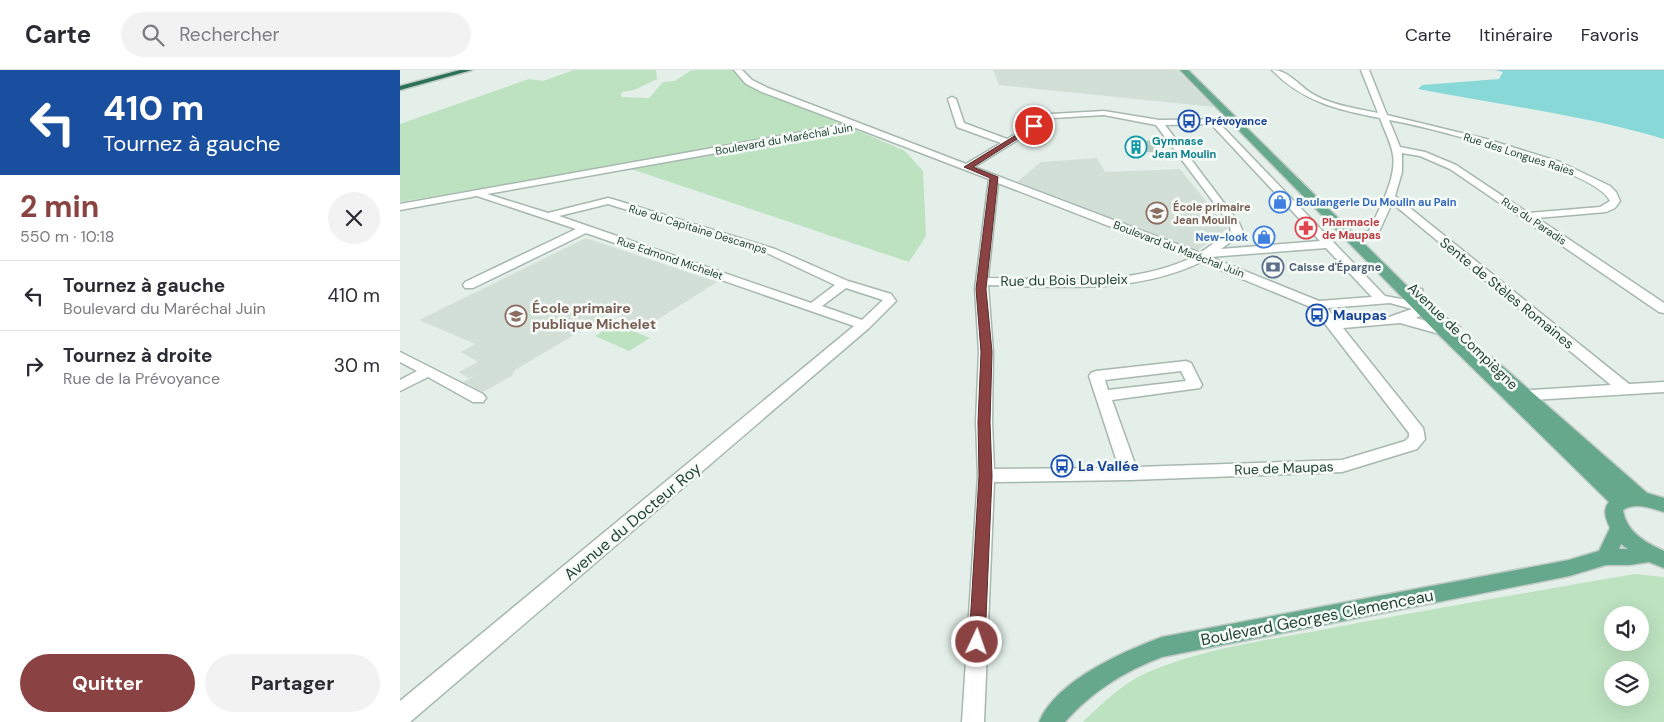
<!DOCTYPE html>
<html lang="fr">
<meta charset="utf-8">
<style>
body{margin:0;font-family:"DM Sans",sans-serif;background:#f2f2f3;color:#2b2b33;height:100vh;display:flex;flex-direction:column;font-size:19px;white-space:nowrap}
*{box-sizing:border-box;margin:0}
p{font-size:16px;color:#7c7c81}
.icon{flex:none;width:28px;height:28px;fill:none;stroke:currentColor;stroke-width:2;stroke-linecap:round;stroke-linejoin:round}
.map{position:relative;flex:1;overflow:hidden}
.panel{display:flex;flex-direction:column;background:#fff;width:400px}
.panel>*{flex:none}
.hud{background:#1a4fa0;color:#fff;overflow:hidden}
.fabs{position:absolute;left:1204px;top:536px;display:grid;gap:10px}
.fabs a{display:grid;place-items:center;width:45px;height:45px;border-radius:50%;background:#fff;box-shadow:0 5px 20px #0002;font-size:25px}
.pin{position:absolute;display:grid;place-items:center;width:42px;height:42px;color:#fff;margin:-21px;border:2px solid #fff;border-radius:50%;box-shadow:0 1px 5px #0007}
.me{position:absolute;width:55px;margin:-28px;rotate:3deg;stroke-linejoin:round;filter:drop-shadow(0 0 4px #0008)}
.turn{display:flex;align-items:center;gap:18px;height:105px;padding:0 20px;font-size:22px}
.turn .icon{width:65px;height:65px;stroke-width:2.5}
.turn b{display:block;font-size:35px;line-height:42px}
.round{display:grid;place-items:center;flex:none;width:52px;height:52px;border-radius:26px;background:#f2f2f3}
.head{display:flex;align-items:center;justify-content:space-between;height:85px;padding:0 20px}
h1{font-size:30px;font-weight:700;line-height:38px;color:#8a4342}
.action{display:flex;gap:10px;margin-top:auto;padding:10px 20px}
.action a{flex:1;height:58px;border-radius:30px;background:#8a4342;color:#fff;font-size:20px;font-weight:700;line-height:58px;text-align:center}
.action a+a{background:#f2f2f3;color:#2b2b33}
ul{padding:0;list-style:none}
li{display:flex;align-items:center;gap:15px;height:70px;padding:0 20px;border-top:1px solid #e1e1e2}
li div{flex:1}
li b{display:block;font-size:19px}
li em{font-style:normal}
header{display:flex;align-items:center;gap:30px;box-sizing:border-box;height:70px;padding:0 25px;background:#fff;border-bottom:1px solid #e1e1e2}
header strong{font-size:24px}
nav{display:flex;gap:28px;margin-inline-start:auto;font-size:18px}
.search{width:350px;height:45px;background:#f2f2f3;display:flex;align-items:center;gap:12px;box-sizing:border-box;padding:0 18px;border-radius:28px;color:#7c7c81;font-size:19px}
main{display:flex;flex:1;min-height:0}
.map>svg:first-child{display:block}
.built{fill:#d2dfd7}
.green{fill:#bce2c0;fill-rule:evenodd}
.water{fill:#88d8d7}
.building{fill:#b9cac1;stroke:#b6c9be}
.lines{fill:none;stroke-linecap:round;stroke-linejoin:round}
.minor-casing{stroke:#a6b8af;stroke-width:3}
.major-casing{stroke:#c1cac6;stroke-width:3}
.highway-casing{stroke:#c1cac6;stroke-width:3}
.minor{fill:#fff;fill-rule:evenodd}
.major{fill:#65a88c;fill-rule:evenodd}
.highway{fill:#2a7257;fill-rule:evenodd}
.route{fill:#8a4342;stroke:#5a2c2b}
.labels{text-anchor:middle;stroke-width:5;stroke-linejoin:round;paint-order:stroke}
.far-transit-label{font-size:11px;font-weight:bold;fill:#164399;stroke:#f6fbf7;text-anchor:start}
.far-street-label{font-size:11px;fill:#224334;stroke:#f6fbf7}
.far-culture-label{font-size:11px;font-weight:bold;fill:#0d838f;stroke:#f6fbf7;text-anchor:start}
.far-shop-label{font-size:11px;font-weight:bold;fill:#366cbe;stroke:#f6fbf7;text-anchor:start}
.far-education-label{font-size:11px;font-weight:bold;fill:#785e54;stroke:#f6fbf7;text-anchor:start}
.far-health-label{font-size:11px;font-weight:bold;fill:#be3a42;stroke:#f6fbf7;text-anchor:start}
.far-service-label{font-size:11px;font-weight:bold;fill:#4e5e75;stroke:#f6fbf7;text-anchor:start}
.street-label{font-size:14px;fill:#224334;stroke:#f6fbf7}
.education-label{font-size:14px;font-weight:bold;fill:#785e54;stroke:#f6fbf7;text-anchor:start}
.transit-label{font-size:14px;font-weight:bold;fill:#164399;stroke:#f6fbf7;text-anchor:start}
.near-street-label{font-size:16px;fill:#224334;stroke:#f6fbf7}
</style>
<header>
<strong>Carte</strong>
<div class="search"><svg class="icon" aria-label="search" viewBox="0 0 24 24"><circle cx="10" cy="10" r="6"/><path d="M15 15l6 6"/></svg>Rechercher</div>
<nav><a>Carte</a><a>Itinéraire</a><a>Favoris</a></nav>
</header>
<main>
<section class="panel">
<div class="hud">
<div class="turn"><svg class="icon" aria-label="left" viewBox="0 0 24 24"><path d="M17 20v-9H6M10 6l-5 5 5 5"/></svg><div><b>410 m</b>Tournez à gauche</div></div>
</div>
<div class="head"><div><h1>2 min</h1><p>550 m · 10:18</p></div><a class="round"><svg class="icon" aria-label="close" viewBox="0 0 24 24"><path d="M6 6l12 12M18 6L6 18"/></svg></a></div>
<ul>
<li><svg class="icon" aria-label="left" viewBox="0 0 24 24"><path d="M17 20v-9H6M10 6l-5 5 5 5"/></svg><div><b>Tournez à gauche</b><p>Boulevard du Maréchal Juin</p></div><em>410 m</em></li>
<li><svg class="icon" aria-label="right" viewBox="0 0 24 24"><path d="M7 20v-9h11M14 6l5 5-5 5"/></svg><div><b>Tournez à droite</b><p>Rue de la Prévoyance</p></div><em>30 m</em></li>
</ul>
<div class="action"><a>Quitter</a><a>Partager</a></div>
</section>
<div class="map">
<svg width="1264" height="652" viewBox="0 0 1264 652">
<rect width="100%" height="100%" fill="#e4efe9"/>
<path class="built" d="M 593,0 L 777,0 L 814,37 L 599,15 Z
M 697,88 L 705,102 L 780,99 L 828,158 L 797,181 L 617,112 L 641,92 Z
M 186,168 L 317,212 L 246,257 L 211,243 L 115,300 L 112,306 L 83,322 L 63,312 L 77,304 L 68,308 L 59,302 L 78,292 L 61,282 L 75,274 L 19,250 Z"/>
<path class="green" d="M 174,0 L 256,0 L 257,9 L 234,20 L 222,22 L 221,27 L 249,28 L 263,12 L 275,11 L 290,1 L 296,0 L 333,0 L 343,11 L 505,81 L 523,101 L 526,166 L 509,192 L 219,95 L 0,132 L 0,54 L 129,9 L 143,11 Z
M 215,254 L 250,268 L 229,281 L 195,266 Z
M 1235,504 L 1264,507 L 1264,652 L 683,652 C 698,637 723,614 742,605 C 792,581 866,570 921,560 C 1026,540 1130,522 1235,504 ZM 1212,545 L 1240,545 L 1240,572 L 1212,572 ZM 1212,600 L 1240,600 L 1240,628 L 1212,628 Z"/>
<path class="water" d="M 1095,0 L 1264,0 L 1264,69 C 1184,45 1100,35 1018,19 L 1022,15 L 1099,9 L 1103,2 Z"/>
<path class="building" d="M 750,71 L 757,81 L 744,82 L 738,72 Z"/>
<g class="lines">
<g class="minor-casing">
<path id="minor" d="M 334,0 L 342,0 L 352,10 L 368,18 L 566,94 L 601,73 L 557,57 L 548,29 L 552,27 L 556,29 L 564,53 L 607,69 L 651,44 L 704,41 L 759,50 L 837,49 L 837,53 L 820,54 L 985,226 L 1012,231 L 1014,219 L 1022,219 L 1025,235 L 1060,257 L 1058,260 L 1049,260 L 1048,264 L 1043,265 L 1000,253 L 943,258 L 1023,358 L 1025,369 L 1017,379 L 942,402 L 730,410 L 594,412 L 584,652 L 562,652 L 578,406 L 576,352 L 579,282 L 575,219 L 589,109 L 456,58 L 87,124 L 148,143 L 208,128 L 212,129 L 375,179 L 448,211 L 491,224 L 496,231 L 469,258 L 10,652 L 0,652 L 0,631 L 454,256 L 186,163 L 73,218 L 65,218 L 63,215 L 65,212 L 176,159 L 77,126 L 0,140 L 0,134 L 447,54 L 362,22 L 346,14 ZM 704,45 L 756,55 L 829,153 L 831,161 L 800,183 L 574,97 L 653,48 ZM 811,54 L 920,171 L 821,179 L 841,164 L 843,162 L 839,153 L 765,55 ZM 598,113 L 791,188 C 728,217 656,209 588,208 ZM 208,134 L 367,183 L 435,215 L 411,233 L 159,146 ZM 926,178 L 972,227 L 919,231 L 810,187 ZM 801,192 L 913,238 L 1009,363 L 1009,367 L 1005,371 L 942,390 L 736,397 L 712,330 L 800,318 L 802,315 L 791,293 L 786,291 L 696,301 L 691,303 L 689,306 L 719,398 L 594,399 L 592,352 L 593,282 L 588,215 C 659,217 735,224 801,192 ZM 446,218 L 483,230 L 462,250 L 422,236 ZM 990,233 L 1012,239 L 989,247 L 937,251 L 927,238 ZM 1023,244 L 1043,256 L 1016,248 ZM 781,301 L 786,311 L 708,320 L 705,310 Z
M 872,0 C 887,0 897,13 908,21 C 928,35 955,38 978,43 L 961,0 L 969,0 L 987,45 L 1086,69 L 1160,92 L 1210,116 L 1216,122 L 1220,131 L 1215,138 L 1206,142 L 1137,148 L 1264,233 L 1264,243 L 1259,242 L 1050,99 L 1020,86 L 1002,83 L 1002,102 L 995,126 L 1229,314 L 1264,312 L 1264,322 L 1116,331 L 1111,330 L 1108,326 L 1111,322 L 1116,321 L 1211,315 L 992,133 L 977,166 L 946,170 L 944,168 L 946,166 L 969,161 C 978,141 997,108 993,85 C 991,72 984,60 980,48 C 939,40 903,32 872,0 ZM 989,50 C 1026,56 1197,100 1210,131 L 1200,137 L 1128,143 L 1056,95 L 1025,82 L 1000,77 Z
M 0,282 L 83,324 L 86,328 L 83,332 L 73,332 L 28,307 L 0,321 L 0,310 L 17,301 L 0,292 Z"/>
</g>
<g class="major-casing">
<path id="major" d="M 780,0 L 788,0 L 1082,290 L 1088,287 L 1093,288 L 1247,423 L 1264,428 L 1264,442 C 1251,438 1235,432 1223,440 C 1226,462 1246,473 1264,481 L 1264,498 L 1249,492 L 1229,495 L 1206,495 L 1169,506 L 762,587 C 725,601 691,622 665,652 L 639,652 C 656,611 722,582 762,567 L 1169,490 L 1199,481 L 1210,458 C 1206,449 1202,440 1209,432 L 1038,264 ZM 1221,474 L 1228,479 L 1219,479 Z"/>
</g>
<g class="highway-casing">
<path id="highway" d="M 60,0 L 72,0 L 0,20 L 0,16 Z"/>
</g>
<use href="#minor" class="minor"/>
<use href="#major" class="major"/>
<use href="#highway" class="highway"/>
</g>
<path class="route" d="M 634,54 L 637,56 L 636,57 L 573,97 L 598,107 L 586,219 L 592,282 L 590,352 L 592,406 L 585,572 L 583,577 L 577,579 L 572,577 L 569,572 L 579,406 L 578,352 L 581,282 L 576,219 L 590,108 L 564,97 Z"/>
<defs>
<g id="bus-ring" transform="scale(1.125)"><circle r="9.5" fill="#f6fbf7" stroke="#1a4fb4" stroke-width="1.5"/><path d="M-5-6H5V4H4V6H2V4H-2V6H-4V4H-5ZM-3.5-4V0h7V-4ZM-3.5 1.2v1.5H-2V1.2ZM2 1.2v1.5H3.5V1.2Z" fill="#1a4fb4"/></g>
<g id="building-ring" transform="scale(1.125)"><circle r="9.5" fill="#f6fbf7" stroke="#0f9aa8" stroke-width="1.5"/><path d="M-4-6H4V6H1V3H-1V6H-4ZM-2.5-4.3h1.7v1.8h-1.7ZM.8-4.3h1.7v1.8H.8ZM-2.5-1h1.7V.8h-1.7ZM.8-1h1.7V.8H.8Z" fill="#0f9aa8"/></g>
<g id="shop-ring" transform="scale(1.125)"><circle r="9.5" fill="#f6fbf7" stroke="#3f7fe0" stroke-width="1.5"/><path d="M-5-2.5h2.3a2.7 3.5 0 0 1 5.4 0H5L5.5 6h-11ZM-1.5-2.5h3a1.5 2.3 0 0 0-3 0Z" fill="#3f7fe0"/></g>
<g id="school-ring" transform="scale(1.125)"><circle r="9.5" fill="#f6fbf7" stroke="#8d6e63" stroke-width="1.5"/><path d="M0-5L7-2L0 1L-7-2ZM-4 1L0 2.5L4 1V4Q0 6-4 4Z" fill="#8d6e63"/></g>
<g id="pharmacy-ring" transform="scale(1.125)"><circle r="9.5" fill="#f6fbf7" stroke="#e0444e" stroke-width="1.5"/><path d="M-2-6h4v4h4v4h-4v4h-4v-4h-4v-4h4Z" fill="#e0444e"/></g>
<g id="bank-ring" transform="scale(1.125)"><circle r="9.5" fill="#f6fbf7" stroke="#5c6f8a" stroke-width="1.5"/><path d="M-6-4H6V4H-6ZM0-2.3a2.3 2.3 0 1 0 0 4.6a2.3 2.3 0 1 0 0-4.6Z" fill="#5c6f8a"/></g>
</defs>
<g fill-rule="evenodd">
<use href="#bus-ring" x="789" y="51"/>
<use href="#building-ring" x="736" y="77"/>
<use href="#shop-ring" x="880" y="132"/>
<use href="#school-ring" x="757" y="143"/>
<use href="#pharmacy-ring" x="906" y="158"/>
<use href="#shop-ring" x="864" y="167"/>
<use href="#bank-ring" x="873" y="197"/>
<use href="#bus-ring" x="917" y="245"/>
<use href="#school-ring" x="116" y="246"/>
<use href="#bus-ring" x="662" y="396"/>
</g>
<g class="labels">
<g class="far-transit-label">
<text x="805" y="55">Prévoyance</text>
</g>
<g class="far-street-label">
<text transform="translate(384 69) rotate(-10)" y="4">Boulevard du Maréchal Juin</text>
<text transform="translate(1119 84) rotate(18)" y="4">Rue des Longues Raies</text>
<text transform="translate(1134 151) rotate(34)" y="4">Rue du Paradis</text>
<text transform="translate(298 159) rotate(17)" y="4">Rue du Capitaine Descamps</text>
<text transform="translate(779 179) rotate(21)" y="4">Boulevard du Maréchal Juin</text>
<text transform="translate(270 188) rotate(19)" y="4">Rue Edmond Michelet</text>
</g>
<g class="far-culture-label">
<text x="752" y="75">Gymnase<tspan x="752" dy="13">Jean Moulin</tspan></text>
</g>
<g class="far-shop-label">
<text x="896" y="136">Boulangerie Du Moulin au Pain</text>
<text x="848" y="171" text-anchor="end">New-look</text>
</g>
<g class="far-education-label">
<text x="773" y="141">École primaire<tspan x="773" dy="13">Jean Moulin</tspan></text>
</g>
<g class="far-health-label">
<text x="922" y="156">Pharmacie<tspan x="922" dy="13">de Maupas</tspan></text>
</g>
<g class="far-service-label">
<text x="889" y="201">Caisse d'Épargne</text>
</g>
<g class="street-label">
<text transform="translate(664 210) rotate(-1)" y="5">Rue du Bois Dupleix</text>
<text transform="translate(1107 223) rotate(39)" y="5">Sente de Stèles Romaines</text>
<text transform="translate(1063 266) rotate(44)" y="5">Avenue de Compiègne</text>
<text transform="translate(884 398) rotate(-2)" y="5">Rue de Maupas</text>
</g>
<g class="education-label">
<text x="132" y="243">École primaire<tspan x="132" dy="16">publique Michelet</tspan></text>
</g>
<g class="transit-label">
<text x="933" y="250">Maupas</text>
<text x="678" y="401">La Vallée</text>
</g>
<g class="near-street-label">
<text transform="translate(232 451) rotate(-40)" y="6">Avenue du Docteur Roy</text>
<text transform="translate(917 547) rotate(-11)" y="6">Boulevard Georges Clemenceau</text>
</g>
</g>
</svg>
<div class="fabs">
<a><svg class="icon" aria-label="sound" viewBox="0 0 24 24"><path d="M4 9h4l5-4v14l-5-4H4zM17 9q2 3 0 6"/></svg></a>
<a><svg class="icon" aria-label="layers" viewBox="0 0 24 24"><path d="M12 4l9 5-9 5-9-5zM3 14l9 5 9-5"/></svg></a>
</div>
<div class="pin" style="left:634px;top:56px;background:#d93025"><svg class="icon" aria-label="arrive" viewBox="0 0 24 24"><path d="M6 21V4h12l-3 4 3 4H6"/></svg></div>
<svg class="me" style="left:577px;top:572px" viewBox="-20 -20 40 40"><circle r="17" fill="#8a4342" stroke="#fff" stroke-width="3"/><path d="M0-11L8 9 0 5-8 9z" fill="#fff"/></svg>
</div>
</main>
